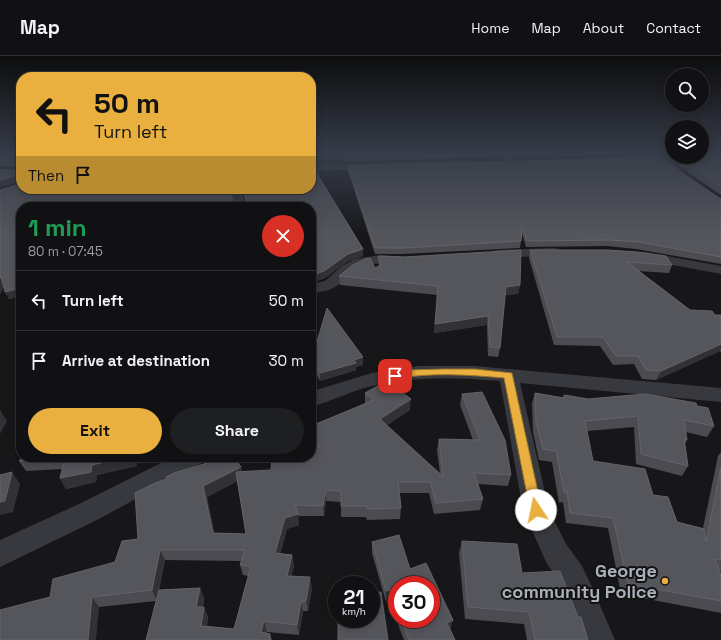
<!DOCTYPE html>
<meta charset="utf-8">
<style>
body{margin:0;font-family:"Space Grotesk",sans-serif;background:#1e1f21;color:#f1f3f6;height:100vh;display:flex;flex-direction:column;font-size:15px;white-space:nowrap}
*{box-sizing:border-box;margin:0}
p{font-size:13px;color:#9c9da0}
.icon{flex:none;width:22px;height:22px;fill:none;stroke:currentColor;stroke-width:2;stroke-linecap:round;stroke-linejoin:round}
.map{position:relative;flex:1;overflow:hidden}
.panel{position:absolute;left:16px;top:146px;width:300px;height:260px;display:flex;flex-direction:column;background:#111113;border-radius:16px;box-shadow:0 2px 10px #0003,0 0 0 1px #303133}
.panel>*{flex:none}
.top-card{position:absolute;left:16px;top:16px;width:300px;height:122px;border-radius:16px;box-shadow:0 2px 10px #0003,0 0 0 1px #303133;background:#e9b03f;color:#111;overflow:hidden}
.buttons{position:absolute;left:665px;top:12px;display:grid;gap:8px}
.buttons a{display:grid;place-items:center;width:44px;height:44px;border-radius:50%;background:#111113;box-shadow:0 2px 10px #0003,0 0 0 1px #303133;font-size:20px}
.speed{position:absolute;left:328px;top:520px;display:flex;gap:8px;font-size:20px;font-weight:700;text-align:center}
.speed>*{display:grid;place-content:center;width:52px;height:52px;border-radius:50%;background:#111113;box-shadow:0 2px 10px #0003,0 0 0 1px #303133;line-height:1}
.speed small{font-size:10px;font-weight:400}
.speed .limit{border:6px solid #d22;background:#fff;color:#111}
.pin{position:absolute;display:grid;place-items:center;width:34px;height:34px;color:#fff;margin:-17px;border-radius:8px;box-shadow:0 2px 6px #0006}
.me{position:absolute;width:44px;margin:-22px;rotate:349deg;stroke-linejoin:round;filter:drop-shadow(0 0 3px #0008)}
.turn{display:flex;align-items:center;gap:14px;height:84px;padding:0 12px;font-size:18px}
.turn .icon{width:52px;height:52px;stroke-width:2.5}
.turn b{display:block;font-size:28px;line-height:34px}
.then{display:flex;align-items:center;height:38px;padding:0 12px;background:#0003;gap:8px;font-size:15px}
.round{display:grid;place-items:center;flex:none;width:42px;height:42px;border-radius:21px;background:#1e1f21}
.headline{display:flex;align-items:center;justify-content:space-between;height:68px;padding:0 12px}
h1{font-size:24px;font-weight:600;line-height:30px;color:#1e9e55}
.action{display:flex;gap:8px;margin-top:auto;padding:8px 12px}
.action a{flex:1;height:46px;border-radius:24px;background:#e9b03f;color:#111;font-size:16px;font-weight:600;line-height:46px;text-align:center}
.action a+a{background:#1e1f21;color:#f1f3f6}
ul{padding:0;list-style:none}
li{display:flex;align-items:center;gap:12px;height:60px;padding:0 12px;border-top:1px solid #303133}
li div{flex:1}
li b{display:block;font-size:15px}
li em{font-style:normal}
header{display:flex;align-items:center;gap:24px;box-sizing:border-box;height:56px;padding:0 20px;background:#111113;border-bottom:1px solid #303133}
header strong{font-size:19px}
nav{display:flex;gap:22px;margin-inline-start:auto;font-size:14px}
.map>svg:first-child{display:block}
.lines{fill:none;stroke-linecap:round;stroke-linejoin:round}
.minor{fill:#38393e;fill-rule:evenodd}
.wall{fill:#4b4b51;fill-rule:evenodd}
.shaded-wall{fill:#323236}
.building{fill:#55565c;stroke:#63646a}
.route{fill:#e9b03f;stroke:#977229}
.poi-dot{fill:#e9b03f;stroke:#121214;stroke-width:1.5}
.labels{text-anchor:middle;stroke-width:4;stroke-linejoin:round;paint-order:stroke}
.near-poi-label{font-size:18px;font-weight:bold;fill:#aaaeb8;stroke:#121214;text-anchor:end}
</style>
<header>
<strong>Map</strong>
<nav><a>Home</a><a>Map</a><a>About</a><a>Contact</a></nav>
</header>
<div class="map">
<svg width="721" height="584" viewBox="0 0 721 584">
<rect width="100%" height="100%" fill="#171719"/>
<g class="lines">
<path class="minor" d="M 500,98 L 510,98 L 513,106 L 511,108 L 505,108 Z
M 650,98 L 660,98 L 683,115 L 678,118 L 675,117 Z
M 469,104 L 472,105 L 474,107 L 472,109 L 311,115 L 311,109 Z
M 230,133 L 240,133 L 247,151 L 235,151 Z
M 554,192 L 559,193 L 561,196 L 559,199 L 498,202 L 493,201 L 491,198 L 493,195 L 498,194 Z
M 645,196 L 721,210 L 721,218 L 640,203 L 638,200 L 640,197 Z
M 380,199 L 407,201 L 409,204 L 407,207 C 393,210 377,205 363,210 C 352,215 346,225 335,231 C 329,235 318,236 311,238 L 311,228 L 325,225 L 342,210 L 355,203 Z
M 418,310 L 475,310 L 721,332 L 721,346 L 520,327 L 549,454 L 566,488 L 582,510 L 594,535 L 615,584 L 583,584 L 562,530 L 546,506 L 523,454 L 500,325 C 458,321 413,320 372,330 C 351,335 332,345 311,351 L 311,336 L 316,334 L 372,317 Z
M 173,401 L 205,401 L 202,407 L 97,464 L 0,511 L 0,484 L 79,448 Z"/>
</g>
<path class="wall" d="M 0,98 L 21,98 L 21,133 L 233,146 L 246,146 L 241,133 L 311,133 L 319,121 L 363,193 L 363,200 L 348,205 L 325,222 L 317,225 L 311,226 L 311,151 L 21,151 L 21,240 L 9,243 L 5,236 L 4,229 L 0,238 L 0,134 L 19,128 L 20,125 L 0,131 L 0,113 L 19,115 L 20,114 L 20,111 L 0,110 Z
M 311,98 L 603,98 L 345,105 L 344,102 L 312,104 L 312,107 Z
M 662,98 L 672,98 L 672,101 L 702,101 L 721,98 L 721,139 Z
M 348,110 L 721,143 L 721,208 L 636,193 L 607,190 L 526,191 L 522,178 L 520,192 L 403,198 L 375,198 L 348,115 Z
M 530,194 L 672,209 L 669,217 L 639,215 L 690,254 L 715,259 L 721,259 L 721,296 L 720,295 L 656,324 L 642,323 L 634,308 L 613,309 L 600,290 L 554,289 L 529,202 Z
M 378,201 L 520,229 L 518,238 L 505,239 L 500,292 L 498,301 L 488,300 L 487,269 L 434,277 L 437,239 L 340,229 L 339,220 L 375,212 L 379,210 Z
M 311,275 L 316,289 L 363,301 L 363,309 L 356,311 L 356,314 L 320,325 L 311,309 Z
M 365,337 L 410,354 L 387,369 L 440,417 L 437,394 L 439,383 L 473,384 L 460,349 L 462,338 L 511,419 L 508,430 L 478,428 L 483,443 L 480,454 L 434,458 L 429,437 L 400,437 L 401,452 L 400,463 L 367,464 L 366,461 L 341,461 L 341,446 L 326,445 L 324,460 L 298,460 L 299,469 L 287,473 L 280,498 L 292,499 L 294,510 L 291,520 L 312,532 L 308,555 L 303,555 L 299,579 L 267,576 L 266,577 L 270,578 L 272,584 L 146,584 L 156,545 L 99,551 L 50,541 L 115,506 L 138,483 L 167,423 L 211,405 L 210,401 L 234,401 L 242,416 L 271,414 L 314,391 L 311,386 L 311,370 L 365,348 ZM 237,425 L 246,478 L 214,477 L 207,441 ZM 165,504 L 241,505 L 240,509 L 243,519 L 248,520 L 234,573 L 207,570 L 208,561 L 203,551 L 204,542 L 200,532 L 159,534 Z
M 535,337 L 563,342 L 564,339 L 588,343 L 697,350 L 714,370 L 707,381 L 686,376 L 687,384 L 685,388 L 688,410 L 682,420 L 636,408 L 634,371 L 587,375 L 593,405 L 653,439 L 677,466 L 703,472 L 718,400 L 721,396 L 721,515 L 720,515 L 721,519 L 721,557 L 621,538 L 608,472 L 566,467 L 563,446 L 559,447 L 552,406 L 539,404 L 533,376 L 532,347 Z
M 23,401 L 137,401 L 137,410 L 97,419 L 96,426 L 66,433 L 60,422 L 62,413 L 26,415 L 19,405 Z
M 462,485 L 522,517 L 578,561 L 588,584 L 527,584 L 524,568 L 465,563 L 459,497 Z
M 372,486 L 410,513 L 453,564 L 450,574 L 455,584 L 404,584 L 389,545 L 386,546 L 372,497 ZM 397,529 L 431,563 L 397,563 Z"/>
<path class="shaded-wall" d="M 325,98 L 343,98 L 344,102 L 312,104 L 312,107 L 311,108 L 311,99 Z
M 18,119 L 21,125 L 0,131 L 0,124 Z
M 363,193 L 363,200 L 348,205 L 325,222 L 313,226 L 312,219 L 348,198 Z
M 1,220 L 5,227 L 0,238 L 0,222 Z
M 520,229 L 518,238 L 504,239 L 506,231 Z
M 21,232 L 21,240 L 9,243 L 5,236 Z
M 488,260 L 487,269 L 434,277 L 435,268 Z
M 721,288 L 721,293 L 720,295 L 656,324 L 661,315 Z
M 363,301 L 363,309 L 356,311 L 356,314 L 320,325 L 320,317 L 354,304 Z
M 411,343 L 410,354 L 380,373 L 380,363 Z
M 0,354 L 7,365 L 0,378 Z
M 127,401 L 137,401 L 137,410 L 97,419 L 96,426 L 66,433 L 60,422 L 92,409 Z
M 241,411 L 244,422 L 207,441 L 217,488 L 213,477 L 203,430 Z
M 12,416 L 20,428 L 13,456 L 0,459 L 0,446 Z
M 326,434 L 326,445 L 324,460 L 323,450 Z
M 298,458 L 299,469 L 287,473 L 277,508 L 275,497 L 285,462 Z
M 160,494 L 165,504 L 157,545 L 152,534 Z
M 292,499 L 294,510 L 289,530 L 287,520 Z
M 310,521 L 312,532 L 308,555 L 306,545 Z
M 200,532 L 204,542 L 201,561 L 196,551 Z
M 389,534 L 389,545 L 386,546 L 386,535 Z
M 92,541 L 99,551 L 96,584 L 88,584 Z
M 301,545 L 303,555 L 299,579 L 297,569 Z
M 204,551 L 208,561 L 206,580 L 201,570 Z
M 453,564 L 450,575 L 447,567 Z
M 264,565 L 267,576 L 264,584 L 261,576 Z"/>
<path class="building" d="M 0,98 L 21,98 L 21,133 L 230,133 L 233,146 L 247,146 L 243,133 L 311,133 L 311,111 L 315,111 L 319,121 L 363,193 L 348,198 L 324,215 L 316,218 L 311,219 L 311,151 L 21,151 L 21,232 L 5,236 L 1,220 L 0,222 L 0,134 L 19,128 L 20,120 L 18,119 L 0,124 L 0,113 L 19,115 L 20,114 L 20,108 L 19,106 L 0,104 Z
M 311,98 L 325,98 L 311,99 Z
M 344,98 L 421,98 L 345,100 Z
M 702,98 L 721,98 L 721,131 L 676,101 L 702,101 Z
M 659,101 L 719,142 L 721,143 L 721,201 L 639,186 L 609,184 L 527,185 L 522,169 L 521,185 L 403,192 L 375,192 L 348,110 Z
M 521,194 L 520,229 L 506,231 L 500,292 L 490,291 L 488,260 L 435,268 L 438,230 L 339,220 L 353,209 L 365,203 L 370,202 L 375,212 L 381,209 L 378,201 L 380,200 L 404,201 Z
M 530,194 L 608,194 L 637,196 L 666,200 L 672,209 L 627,206 L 690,254 L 712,255 L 715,259 L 721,259 L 721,288 L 661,315 L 646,314 L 638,300 L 616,300 L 603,281 L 557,281 Z
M 327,252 L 363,301 L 354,304 L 356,307 L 320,317 L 311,302 L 311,275 L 316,289 Z
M 21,268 L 21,292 L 15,270 Z
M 387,325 L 411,343 L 380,363 L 443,421 L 439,383 L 480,384 L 462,338 L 482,336 L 505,384 L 511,419 L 474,417 L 483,443 L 436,447 L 430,426 L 398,426 L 401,452 L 367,453 L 367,450 L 341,450 L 341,435 L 326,434 L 323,450 L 295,449 L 298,458 L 285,462 L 275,497 L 292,499 L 287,520 L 310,521 L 306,545 L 301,545 L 297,569 L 264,565 L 261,576 L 270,578 L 270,584 L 146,584 L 159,534 L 200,532 L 196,551 L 204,551 L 201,570 L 234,573 L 251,510 L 240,509 L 245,494 L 160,494 L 152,534 L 92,541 L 88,584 L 0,584 L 0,554 L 50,541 L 53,523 L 115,506 L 122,485 L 138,483 L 135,437 L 155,427 L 167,423 L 166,421 L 174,417 L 214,405 L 211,401 L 234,401 L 241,411 L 203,430 L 213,477 L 246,478 L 236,416 L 271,414 L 272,401 L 311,401 L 311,391 L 320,391 L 311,377 L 311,370 L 374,344 L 365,337 Z
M 535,337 L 564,342 L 564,339 L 588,343 L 645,338 L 696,347 L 697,350 L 708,352 L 714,370 L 684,364 L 687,384 L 684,383 L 688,410 L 641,398 L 638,360 L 585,365 L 593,405 L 645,413 L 653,439 L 668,441 L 677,466 L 704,473 L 706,486 L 721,411 L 721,504 L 715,503 L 721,519 L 721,545 L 628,528 L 613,462 L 570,457 L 567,436 L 564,436 L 556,395 L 543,393 L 536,366 Z
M 23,401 L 127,401 L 92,409 L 91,416 L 60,422 L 65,402 L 19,405 Z
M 12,416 L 5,445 L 0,446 L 0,419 Z
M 399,479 L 410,513 L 426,507 L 453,564 L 447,567 L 455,584 L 409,584 L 401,563 L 431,563 L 431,529 L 397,529 L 397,554 L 389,534 L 386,535 L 372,486 Z
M 462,485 L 517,488 L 522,517 L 560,515 L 578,561 L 581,561 L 588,584 L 535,584 L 529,556 L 468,551 Z
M 381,536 L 388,584 L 338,584 L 338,563 L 371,563 L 371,537 Z"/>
<linearGradient id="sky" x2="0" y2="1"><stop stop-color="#0d0d0e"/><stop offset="0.54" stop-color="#363c49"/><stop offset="1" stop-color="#363c49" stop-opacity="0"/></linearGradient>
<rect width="721" height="180" fill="url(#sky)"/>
<path class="route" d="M 443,313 L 475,313 L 512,317 L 542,454 L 541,458 L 536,459 L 531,458 L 530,454 L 504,322 C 468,319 431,316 395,323 L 390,320 L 391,318 L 408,314 Z"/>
<circle class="poi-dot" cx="665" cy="525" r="4"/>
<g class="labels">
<g class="near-poi-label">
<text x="657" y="521">George<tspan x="657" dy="21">community Police</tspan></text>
</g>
</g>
</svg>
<div class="buttons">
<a><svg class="icon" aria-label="search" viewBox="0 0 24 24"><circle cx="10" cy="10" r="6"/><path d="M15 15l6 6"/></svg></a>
<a><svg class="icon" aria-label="layers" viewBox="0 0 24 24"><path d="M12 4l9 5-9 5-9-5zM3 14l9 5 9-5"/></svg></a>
</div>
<div class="speed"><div>21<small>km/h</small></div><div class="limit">30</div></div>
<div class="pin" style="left:395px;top:320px;background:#d93025"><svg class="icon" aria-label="arrive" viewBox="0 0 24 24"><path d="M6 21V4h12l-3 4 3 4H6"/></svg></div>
<svg class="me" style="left:536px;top:454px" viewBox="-20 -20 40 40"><circle r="19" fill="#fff"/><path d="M0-13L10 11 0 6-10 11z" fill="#e9b03f"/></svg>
<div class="top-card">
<div class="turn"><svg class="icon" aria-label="left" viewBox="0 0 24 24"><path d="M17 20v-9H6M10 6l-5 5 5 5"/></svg><div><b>50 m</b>Turn left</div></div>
<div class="then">Then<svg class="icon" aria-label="arrive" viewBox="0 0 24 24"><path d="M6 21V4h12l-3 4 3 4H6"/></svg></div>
</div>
<section class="panel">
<div class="headline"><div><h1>1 min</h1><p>80 m · 07:45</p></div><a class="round" style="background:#d93025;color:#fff"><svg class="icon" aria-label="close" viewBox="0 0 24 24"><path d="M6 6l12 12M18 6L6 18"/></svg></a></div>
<ul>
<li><svg class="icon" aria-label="left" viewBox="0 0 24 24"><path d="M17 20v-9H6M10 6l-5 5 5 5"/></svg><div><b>Turn left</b></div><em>50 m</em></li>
<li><svg class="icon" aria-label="arrive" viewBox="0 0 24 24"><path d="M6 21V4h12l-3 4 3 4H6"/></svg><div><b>Arrive at destination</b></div><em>30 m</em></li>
</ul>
<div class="action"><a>Exit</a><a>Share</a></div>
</section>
</div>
